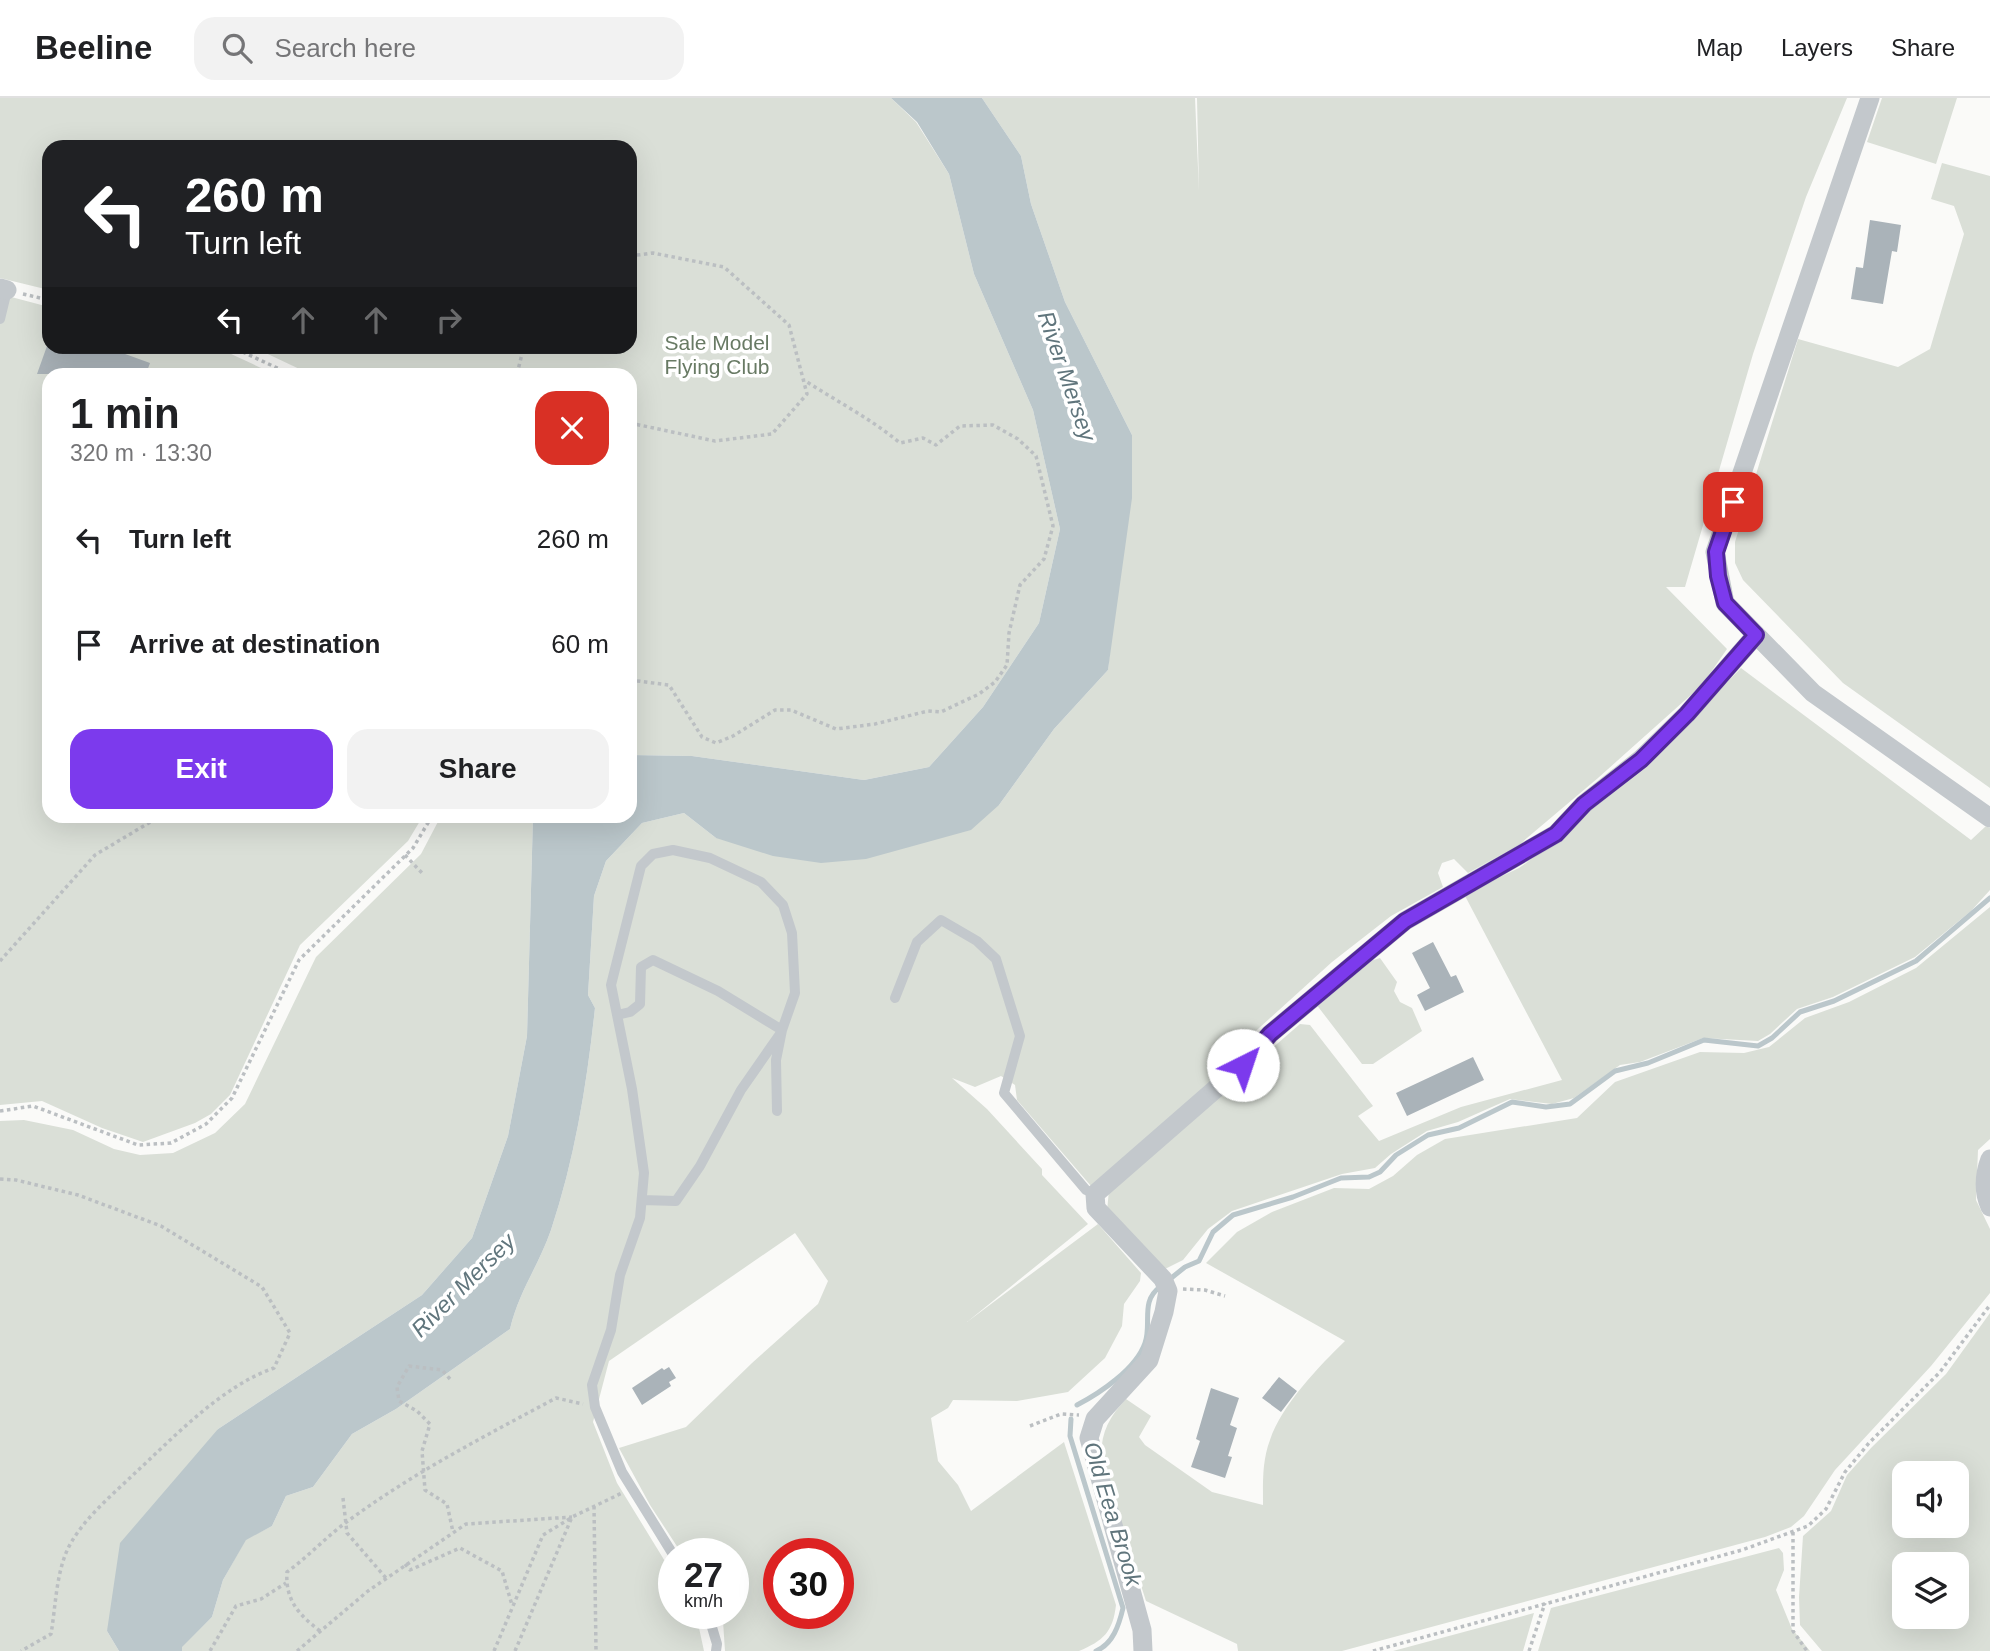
<!DOCTYPE html>
<meta charset="utf-8">
<style>
body{margin:0;font-family:Helvetica,sans-serif;background:#f2f2f2;color:#202124;height:100vh;display:flex;flex-direction:column;font-size:26px;white-space:nowrap}
*{box-sizing:border-box;margin:0}
p{font-size:23px;color:#757577}
.icon{flex:none;width:38px;height:38px;fill:none;stroke:currentColor;stroke-width:2;stroke-linecap:round;stroke-linejoin:round}
.map{position:relative;flex:1;overflow:hidden}
.details{position:absolute;left:42px;top:270px;width:595px;height:455px;display:flex;flex-direction:column;background:#fff;border-radius:21px;box-shadow:0 7px 28px #0002}
.details>*{flex:none}
.top-card{position:absolute;left:42px;top:42px;width:595px;height:214px;border-radius:21px;box-shadow:0 7px 28px #0002;background:#202124;color:#fff;overflow:hidden}
.fabs{position:absolute;left:1892px;top:1363px;display:grid;gap:14px}
.fabs a{display:grid;place-items:center;width:77px;height:77px;border-radius:14px;background:#fff;box-shadow:0 7px 28px #0002;font-size:35px}
.speed{position:absolute;left:658px;top:1440px;display:flex;gap:14px;font-size:35px;font-weight:700;text-align:center}
.speed>*{display:grid;place-content:center;width:91px;height:91px;border-radius:50%;background:#fff;box-shadow:0 7px 28px #0002;line-height:1}
.speed small{font-size:18px;font-weight:400}
.speed .limit{border:10px solid #d22;background:#fff;color:#111}
.pin{position:absolute;display:grid;place-items:center;width:60px;height:60px;color:#fff;margin:-30px;border-radius:14px;box-shadow:0 4px 10px #0006}
.me{position:absolute;width:77px;margin:-38px;rotate:41deg;stroke-linejoin:round;filter:drop-shadow(0 0 5px #0008)}
.turn{display:flex;align-items:center;gap:24px;height:147px;padding:0 28px;font-size:32px}
.turn .icon{width:91px;height:91px;stroke-width:2.5}
.turn b{display:block;font-size:49px;line-height:60px}
.lanes{display:flex;align-items:center;height:66px;padding:0 28px;background:#0003;justify-content:center;gap:35px;direction:ltr}
.lanes .off{opacity:.35}
.round{display:grid;place-items:center;flex:none;width:74px;height:74px;border-radius:21px;background:#f2f2f2}
.overview{display:flex;align-items:center;justify-content:space-between;height:119px;padding:0 28px}
h1{font-size:42px;font-weight:800;line-height:52px}
.primary-button{display:flex;gap:14px;margin-top:auto;padding:14px 28px}
.primary-button a{flex:1;height:80px;border-radius:21px;background:#7c3aed;color:#fff;font-size:28px;font-weight:800;line-height:80px;text-align:center}
.primary-button a+a{background:#f2f2f2;color:#202124}
ul{padding:0;list-style:none}
li{display:flex;align-items:center;gap:21px;height:105px;padding:0 28px}
li div{flex:1}
li b{display:block;font-size:26px}
li em{font-style:normal}
header{display:flex;align-items:center;gap:42px;box-sizing:border-box;height:98px;padding:0 35px;background:#fff;border-bottom:2px solid #e0e0e0}
header strong{font-size:33px}
nav{display:flex;gap:38px;margin-inline-start:auto;font-size:24px}
.search{width:490px;height:63px;background:#f2f2f2;display:flex;align-items:center;gap:18px;box-sizing:border-box;padding:0 24px;border-radius:21px;color:#757577;font-size:26px}
.map>svg:first-child{display:block}
.green{fill:#dadfd7;fill-rule:evenodd}
.water{fill:#bbc7cb}
.lines{fill:none;stroke-linecap:round;stroke-linejoin:round}
.stream{stroke:#bbc7cb;stroke-width:5}
.building{fill:#aab3b9}
.path{stroke:#bbbfc2;stroke-width:3.5;stroke-dasharray:3.5 3.5;stroke-linecap:butt}
.lane{stroke:#c3c8cc;stroke-width:10}
.street{stroke:#c3c8cc;stroke-width:19}
.route-casing{stroke:#51269a;stroke-width:18}
.route{stroke:#7c3aed;stroke-width:12}
.labels{text-anchor:middle;stroke-width:7;stroke-linejoin:round;paint-order:stroke}
.park-label{font-size:21px;fill:#687a64;stroke:#fff}
.water-label{font-size:23px;font-style:italic;fill:#60757c;stroke:#fff}
</style>
<header>
<strong>Beeline</strong>
<div class="search"><svg class="icon" aria-label="search" viewBox="0 0 24 24"><circle cx="10" cy="10" r="6"/><path d="M15 15l6 6"/></svg>Search here</div>
<nav><a>Map</a><a>Layers</a><a>Share</a></nav>
</header>
<div class="map">
<svg width="1990" height="1553" viewBox="0 0 1990 1553">
<rect width="100%" height="100%" fill="#fafaf8"/>
<path class="green" d="M 0,0 L 891,0 L 916,24 L 949,76 L 974,176 L 1033,312 L 1060,431 L 1039,525 L 983,609 L 929,669 L 864,682 L 692,658 L 630,657 L 630,276 L 310,276 L 253,249 L 630,248 L 630,49 L 49,49 L 49,192 L 0,180 Z
M 982,0 L 1195,0 L 1199,93 L 1197,0 L 1847,0 L 1806,99 L 1753,256 L 1685,489 L 1666,489 L 1727,551 L 1702,587 L 1598,680 L 1520,746 L 1468,775 L 1454,761 L 1442,765 L 1438,775 L 1443,789 L 1391,818 L 1332,864 L 1247,941 L 1247,954 L 1091,1088 L 1017,1002 L 1015,987 L 1001,978 L 975,989 L 952,980 L 987,1011 L 1042,1071 L 1042,1077 L 1088,1126 L 967,1224 L 1098,1126 L 1141,1175 L 1140,1183 L 1124,1206 L 1122,1228 L 1105,1260 L 1068,1294 L 1017,1303 L 953,1302 L 948,1310 L 931,1320 L 938,1363 L 958,1387 L 971,1413 L 1064,1344 L 1116,1507 C 1113,1534 1103,1543 1079,1553 L 725,1553 L 723,1523 L 720,1516 L 733,1516 L 733,1456 L 682,1456 L 650,1407 L 619,1350 L 686,1329 L 752,1265 L 818,1206 L 828,1183 L 795,1135 L 609,1263 L 593,1324 L 617,1385 L 674,1478 L 674,1516 L 696,1516 L 704,1553 L 182,1553 L 181,1549 L 212,1519 L 223,1482 L 246,1441 L 272,1428 L 286,1398 L 313,1389 L 352,1336 L 396,1311 L 510,1231 C 519,1193 539,1167 551,1132 C 575,1060 587,985 595,910 L 588,897 L 594,798 L 606,763 L 642,725 L 684,715 L 716,740 L 999,707 L 1054,631 L 1108,572 L 1132,337 L 1065,204 L 1031,106 L 1021,58 ZM 779,1456 L 838,1456 L 838,1516 L 779,1516 Z
M 1882,0 L 1957,0 L 1936,66 L 1867,44 Z
M 1942,65 L 1990,78 L 1990,690 L 1843,585 L 1743,482 L 1735,465 L 1735,444 L 1798,241 L 1898,269 L 1930,251 L 1964,136 L 1954,108 L 1931,101 Z
M 0,196 L 49,209 L 49,248 L 216,249 L 274,276 L 49,276 L 49,718 L 423,718 L 408,743 L 300,847 L 230,997 L 211,1016 L 195,1025 L 143,1044 L 102,1030 L 42,1003 L 0,1007 Z
M 1741,570 L 1971,742 L 1986,728 L 1990,730 L 1990,792 L 1971,813 L 1915,859 L 1833,899 L 1797,911 L 1770,936 L 1758,943 L 1703,940 L 1640,964 L 1620,967 L 1574,1000 L 1552,1006 L 1510,1001 L 1458,1024 L 1427,1033 L 1391,1056 L 1375,1070 L 1342,1076 L 1232,1113 L 1208,1131 L 1183,1162 L 1163,1172 L 1107,1113 L 1109,1092 L 1300,926 L 1310,927 L 1373,1008 L 1358,1018 L 1379,1043 L 1461,1009 L 1562,982 L 1464,796 L 1519,770 L 1561,740 L 1595,706 L 1674,639 Z
M 441,718 L 533,718 L 527,938 L 508,1038 L 472,1140 L 422,1197 L 218,1331 L 107,1533 L 119,1553 L 0,1553 L 0,1023 L 24,1022 L 73,1032 L 114,1051 L 140,1057 L 173,1055 L 215,1035 L 245,1006 L 316,859 L 421,756 Z
M 1990,809 L 1990,1041 L 1978,1052 L 1976,1102 L 1990,1131 L 1990,1195 L 1931,1268 L 1835,1372 L 1804,1418 L 1791,1429 L 1765,1439 L 1342,1553 L 1238,1553 L 1237,1546 L 1146,1503 L 1102,1367 C 1099,1339 1107,1321 1126,1301 L 1151,1318 L 1139,1339 L 1145,1347 L 1212,1394 L 1263,1407 C 1263,1385 1262,1363 1270,1342 C 1281,1308 1320,1267 1345,1243 L 1206,1165 L 1237,1134 L 1272,1114 L 1334,1090 L 1369,1091 L 1393,1078 L 1417,1057 L 1445,1041 L 1577,1020 L 1615,984 L 1700,954 L 1744,955 L 1769,949 L 1805,920 L 1849,904 L 1916,870 Z
M 1380,860 L 1397,884 L 1394,893 L 1400,904 L 1412,910 L 1422,933 L 1373,966 L 1362,966 L 1316,906 L 1364,865 Z
M 1990,1215 L 1990,1553 L 1822,1553 L 1800,1527 L 1799,1499 L 1803,1438 L 1831,1413 L 1847,1377 L 1871,1350 L 1946,1276 ZM 1904,1376 L 1956,1376 L 1956,1428 L 1904,1428 ZM 1904,1466 L 1956,1466 L 1956,1519 L 1904,1519 Z
M 1779,1450 L 1783,1455 L 1784,1472 L 1776,1492 L 1792,1531 L 1810,1553 L 1538,1553 L 1551,1510 Z
M 1534,1515 L 1523,1553 L 1393,1553 Z"/>
<path class="water" d="M 891,0 L 982,0 L 1021,58 L 1031,106 L 1065,204 L 1132,337 L 1132,400 L 1108,572 L 1054,631 L 999,707 L 971,732 L 866,761 L 821,765 L 773,758 L 716,740 L 684,715 L 642,725 L 606,763 L 594,798 L 588,897 L 595,910 C 587,985 575,1060 551,1132 C 539,1167 519,1193 510,1231 L 396,1311 L 352,1336 L 313,1389 L 286,1398 L 272,1428 L 246,1442 L 223,1482 L 212,1519 L 182,1549 L 182,1553 L 119,1553 L 107,1533 L 120,1445 L 218,1331 L 422,1197 L 472,1140 L 508,1038 L 527,938 L 533,718 L 630,718 L 630,657 L 692,658 L 864,682 L 929,669 L 983,609 L 1039,525 L 1060,431 L 1033,312 L 974,176 L 949,76 L 917,24 Z"/>
<g class="lines">
<path class="stream" d="M 1170,1181 L 1185,1169 L 1199,1163 L 1213,1134 L 1233,1117 L 1293,1099 L 1341,1080 L 1369,1079 L 1380,1074 L 1396,1057 L 1428,1037 L 1459,1030 L 1512,1004 L 1546,1009 L 1570,1006 L 1615,973 L 1648,965 L 1704,942 L 1758,948 L 1772,940 L 1800,914 L 1834,903 L 1916,863 L 1990,800
M 1077,1307 C 1100,1295 1136,1271 1145,1245 C 1152,1226 1140,1203 1160,1189
M 1071,1321 L 1070,1338 L 1123,1510 C 1119,1527 1113,1546 1096,1553"/>
</g>
<path class="building" d="M 1870,122 L 1901,127 L 1897,154 L 1892,153 L 1883,206 L 1851,201 L 1856,169 L 1863,170 Z
M 47,248 L 103,248 L 150,265 L 146,276 L 37,276 Z
M 1433,844 L 1451,879 L 1456,877 L 1464,894 L 1425,913 L 1417,897 L 1430,890 L 1412,855 Z
M 1473,959 L 1484,982 L 1407,1018 L 1396,995 Z
M 669,1269 L 676,1280 L 669,1284 L 671,1288 L 642,1307 L 632,1290 L 662,1270 L 664,1272 Z
M 1279,1279 L 1297,1293 L 1281,1314 L 1262,1300 Z
M 1211,1290 L 1239,1300 L 1230,1327 L 1237,1330 L 1228,1358 L 1232,1359 L 1225,1380 L 1191,1369 L 1200,1343 L 1196,1341 Z"/>
<g class="lines">
<path class="path" d="M 630,158 L 653,155 L 724,169 L 789,227 L 807,296 L 772,336 L 715,343 L 630,325
M 23,196 L 49,202
M 230,248 L 290,276
M 517,276 L 524,248
M 630,582 L 669,587 L 702,639 L 716,645 L 733,638 L 775,612 L 791,612 L 836,631 L 875,626 L 928,613 L 941,614 L 979,596 L 995,584 L 1007,567 L 1009,535 L 1020,487 L 1044,461 L 1053,428 L 1036,358 L 1018,341 L 993,327 L 960,328 L 936,347 L 923,340 L 900,345 C 870,320 836,303 804,282
M 405,757 L 422,775
M 0,863 L 95,757 L 152,723 L 177,718
M 0,1013 L 33,1008 L 138,1047 L 171,1045 L 206,1026 L 232,1000 L 299,862 L 413,750 L 432,718
M 0,1081 L 16,1082 L 78,1097 L 161,1128 L 262,1189 L 290,1235 L 274,1270 C 222,1288 174,1339 134,1376 C 113,1396 87,1418 72,1443 C 56,1469 56,1507 51,1536 L 21,1553
M 1183,1191 L 1205,1192 L 1225,1198
M 450,1281 L 442,1272 L 409,1268 L 397,1289 L 399,1303 L 417,1313 L 430,1326 L 422,1353 L 425,1392 L 447,1406 L 453,1434
M 1030,1328 L 1061,1316 L 1079,1317
M 343,1400 L 347,1435 L 386,1480
M 594,1408 L 596,1553
M 1793,1434 L 1793,1533 L 1807,1553
M 405,1466 L 410,1472 L 460,1450 L 502,1473 L 512,1507
M 320,1533 C 299,1517 285,1502 287,1474 C 309,1458 327,1438 348,1423 C 413,1375 485,1338 556,1300 L 583,1306
M 210,1553 L 236,1508 L 261,1501 L 286,1485
M 297,1553 L 368,1493 L 466,1426 L 572,1419
M 494,1553 L 543,1437 L 571,1420
M 515,1553 L 572,1419 L 622,1395
M 1373,1553 L 1742,1452 L 1808,1428 L 1826,1411 L 1845,1374 L 1869,1345 L 1940,1274 L 1990,1207
M 1529,1553 L 1545,1505"/>
<path class="lane" d="M 0,221 L 7,192
M 895,900 L 917,844 L 941,822 L 977,843 L 996,861 L 1020,938 L 1004,995 L 1086,1092 L 1095,1096
M 617,917 L 630,914 L 640,906 L 641,869 L 653,862 L 718,893 L 782,932
M 642,1102 L 676,1103 L 700,1068 L 741,992 L 780,936
M 674,1458 L 622,1374 L 595,1309 L 592,1287 L 611,1232 L 620,1177 L 640,1120 L 644,1075 L 632,991 L 611,887 L 641,768 L 653,756 L 673,752 L 710,760 L 761,784 L 783,807 L 792,835 L 795,895 L 782,932 L 776,962 L 777,1013
M 708,1516 L 717,1546 L 716,1553"/>
<path class="street" d="M 1870,0 L 1715,454 L 1725,505 L 1813,595 L 1990,720
M 0,190 L 7,192
M 1990,1061 C 1984,1077 1983,1093 1990,1109
M 1143,1553 L 1142,1532 L 1089,1340 L 1095,1321 L 1149,1262 L 1164,1214 L 1168,1193 L 1163,1181 L 1096,1110 L 1095,1096 L 1243,967 L 1270,936 L 1405,823 L 1556,736 L 1584,706 L 1641,661 L 1687,616 L 1756,537"/>
</g>
<g class="lines">
<g class="route-casing">
<path id="route" d="M 1243,967 L 1270,936 L 1405,823 L 1556,736 L 1584,706 L 1641,662 L 1687,616 L 1756,537 L 1725,505 L 1718,478 L 1716,454 L 1733,404"/>
</g>
<use href="#route" class="route"/>
</g>
<g class="labels">
<g class="park-label">
<text x="717" y="252">Sale Model<tspan x="717" dy="24">Flying Club</tspan></text>
</g>
<g class="water-label">
<text transform="translate(1067 278) rotate(71)" y="8">River Mersey</text>
<text transform="translate(463 1187) rotate(-45)" y="8">River Mersey</text>
<text transform="translate(1113 1416) rotate(73)" y="8">Old Eea Brook</text>
</g>
</g>
</svg>
<div class="fabs">
<a><svg class="icon" aria-label="sound" viewBox="0 0 24 24"><path d="M4 9h4l5-4v14l-5-4H4zM17 9q2 3 0 6"/></svg></a>
<a><svg class="icon" aria-label="layers" viewBox="0 0 24 24"><path d="M12 4l9 5-9 5-9-5zM3 14l9 5 9-5"/></svg></a>
</div>
<div class="speed"><div>27<small>km/h</small></div><div class="limit">30</div></div>
<div class="pin" style="left:1733px;top:404px;background:#d93025"><svg class="icon" aria-label="arrive" viewBox="0 0 24 24"><path d="M6 21V4h12l-3 4 3 4H6"/></svg></div>
<svg class="me" style="left:1243px;top:967px" viewBox="-20 -20 40 40"><circle r="19" fill="#fff"/><path d="M0-13L10 11 0 6-10 11z" fill="#7c3aed"/></svg>
<div class="top-card">
<div class="turn"><svg class="icon" aria-label="left" viewBox="0 0 24 24"><path d="M17 20v-9H6M10 6l-5 5 5 5"/></svg><div><b>260 m</b>Turn left</div></div>
<div class="lanes"><svg class="icon" aria-label="left" viewBox="0 0 24 24"><path d="M17 20v-9H6M10 6l-5 5 5 5"/></svg><svg class="icon off" aria-label="ahead" viewBox="0 0 24 24"><path d="M12 20V5M6 11l6-6 6 6"/></svg><svg class="icon off" aria-label="ahead" viewBox="0 0 24 24"><path d="M12 20V5M6 11l6-6 6 6"/></svg><svg class="icon off" aria-label="right" viewBox="0 0 24 24"><path d="M7 20v-9h11M14 6l5 5-5 5"/></svg></div>
</div>
<section class="details">
<div class="overview"><div><h1>1 min</h1><p>320 m · 13:30</p></div><a class="round" style="background:#d93025;color:#fff"><svg class="icon" aria-label="close" viewBox="0 0 24 24"><path d="M6 6l12 12M18 6L6 18"/></svg></a></div>
<ul>
<li><svg class="icon" aria-label="left" viewBox="0 0 24 24"><path d="M17 20v-9H6M10 6l-5 5 5 5"/></svg><div><b>Turn left</b></div><em>260 m</em></li>
<li><svg class="icon" aria-label="arrive" viewBox="0 0 24 24"><path d="M6 21V4h12l-3 4 3 4H6"/></svg><div><b>Arrive at destination</b></div><em>60 m</em></li>
</ul>
<div class="primary-button"><a>Exit</a><a>Share</a></div>
</section>
</div>
